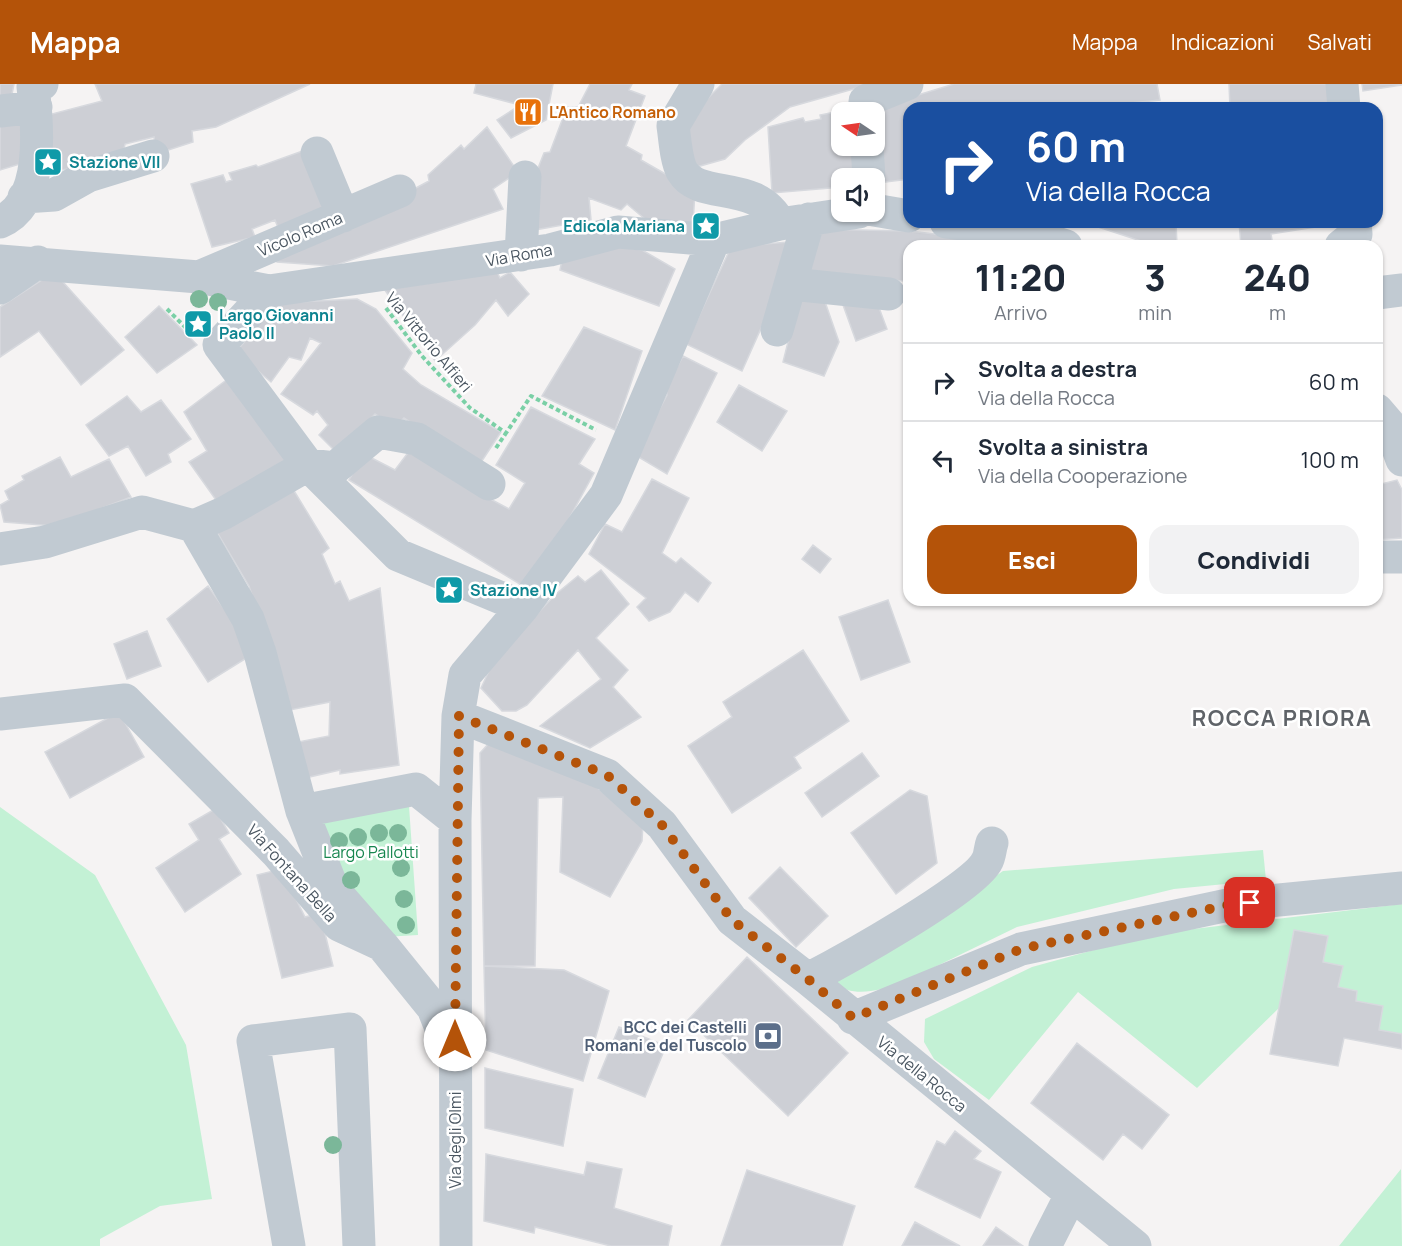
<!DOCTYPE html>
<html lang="it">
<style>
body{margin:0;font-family:Manrope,sans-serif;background:#f2f2f3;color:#1f2937;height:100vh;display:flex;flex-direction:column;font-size:22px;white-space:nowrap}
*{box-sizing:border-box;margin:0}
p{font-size:20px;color:#747a83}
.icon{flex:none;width:33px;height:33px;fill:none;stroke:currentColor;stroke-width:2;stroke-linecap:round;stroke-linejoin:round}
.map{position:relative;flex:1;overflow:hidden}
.drawer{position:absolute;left:903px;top:156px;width:480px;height:366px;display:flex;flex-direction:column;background:#fff;border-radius:18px;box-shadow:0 2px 4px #0004}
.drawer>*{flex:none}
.hud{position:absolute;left:903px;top:18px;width:480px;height:126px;border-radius:18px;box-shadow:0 2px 4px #0004;background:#1a4fa0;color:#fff;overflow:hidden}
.needle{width:39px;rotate:283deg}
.controls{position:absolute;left:831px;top:18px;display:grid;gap:12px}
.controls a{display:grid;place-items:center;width:54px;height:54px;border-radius:12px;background:#fff;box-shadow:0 2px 4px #0004;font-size:30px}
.pin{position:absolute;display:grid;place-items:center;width:51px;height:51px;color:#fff;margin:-26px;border-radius:12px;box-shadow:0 3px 9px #0006}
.me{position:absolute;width:66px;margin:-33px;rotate:0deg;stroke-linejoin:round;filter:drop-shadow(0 0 4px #0008)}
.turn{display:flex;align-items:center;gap:21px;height:126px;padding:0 24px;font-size:27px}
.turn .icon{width:78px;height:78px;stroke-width:2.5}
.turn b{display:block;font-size:42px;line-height:51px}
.eta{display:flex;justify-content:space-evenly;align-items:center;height:102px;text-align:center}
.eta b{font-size:36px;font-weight:800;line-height:42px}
.action{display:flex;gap:12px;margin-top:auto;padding:12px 24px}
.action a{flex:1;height:69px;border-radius:18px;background:#b45309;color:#fff;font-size:24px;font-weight:800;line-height:69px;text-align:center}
.action a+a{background:#f2f2f3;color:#1f2937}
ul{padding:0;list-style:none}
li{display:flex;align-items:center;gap:18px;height:78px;padding:0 24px;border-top:2px solid #e0e1e3}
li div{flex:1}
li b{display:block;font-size:22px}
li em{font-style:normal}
header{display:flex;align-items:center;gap:36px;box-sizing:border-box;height:84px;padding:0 30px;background:#b45309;color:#fff}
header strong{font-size:28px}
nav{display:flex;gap:33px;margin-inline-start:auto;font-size:21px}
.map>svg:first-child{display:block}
.green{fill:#c3f1d5}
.building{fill:#cdcfd5;stroke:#d7d9de;stroke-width:1.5}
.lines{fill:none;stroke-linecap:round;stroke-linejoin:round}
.path{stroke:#7ad0a6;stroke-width:4;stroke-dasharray:4.5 3;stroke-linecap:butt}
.minor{stroke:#c1cad2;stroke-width:33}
.tree{fill:#7bb799}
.route{stroke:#b45309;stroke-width:10;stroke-dasharray:0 18}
.labels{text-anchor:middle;stroke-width:5;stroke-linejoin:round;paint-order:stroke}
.food-label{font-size:16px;font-weight:bold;fill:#c56008;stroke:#fff;text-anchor:start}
.culture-label{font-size:16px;font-weight:bold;fill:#0d838f;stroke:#fff;text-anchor:start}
.street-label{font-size:16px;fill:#4a5661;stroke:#fff}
.park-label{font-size:16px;fill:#17864f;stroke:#fff}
.service-label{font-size:16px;font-weight:bold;fill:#4e5e75;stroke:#fff;text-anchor:end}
.district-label{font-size:22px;font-weight:bold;letter-spacing:1.5px;fill:#5f6368;stroke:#fff}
</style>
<header>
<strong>Mappa</strong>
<nav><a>Mappa</a><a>Indicazioni</a><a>Salvati</a></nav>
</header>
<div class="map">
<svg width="1402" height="1162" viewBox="0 0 1402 1162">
<rect width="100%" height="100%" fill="#f5f3f3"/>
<path class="green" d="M 409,722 L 418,851 L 384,853 L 335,786 L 317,736 Z
M 0,723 L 95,791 L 186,961 L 212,1115 L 160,1122 L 100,1155 L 100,1162 L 0,1162 Z
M 1263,766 L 1266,796 L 1174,805 L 1017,843 L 900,900 C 878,906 853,915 834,898 L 912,850 L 1003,787 Z
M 1402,820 L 1402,950 L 1379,946 L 1383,922 L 1356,917 L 1338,903 L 1342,882 L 1323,878 L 1328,852 L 1294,846 L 1280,923 L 1197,1004 L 1078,908 L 989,1016 L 934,975 L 924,958 L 925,935 L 1032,883 L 1152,850 Z
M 1401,1085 L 1402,1162 L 1339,1162 Z"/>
<path class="building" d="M 0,0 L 14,0 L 10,20 L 0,21 Z
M 95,0 L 310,0 L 216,43 L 192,47 L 193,58 L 156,70 L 154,53 L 125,60 L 124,65 L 69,85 L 51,87 L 43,59 L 48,31 L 102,17 Z
M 476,0 L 553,0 L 546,36 L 511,54 L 497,36 L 520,21 L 474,9 Z
M 590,0 L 632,0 L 629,6 L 645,12 L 626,62 L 642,71 L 641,76 L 695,107 L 693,140 L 651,140 L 627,120 L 621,126 L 589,114 L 591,136 L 529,147 L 531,102 L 544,69 L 550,68 L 567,23 L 578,23 Z
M 722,0 L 871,0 L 790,23 L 745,56 L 725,75 L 693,84 L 686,40 L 701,21 Z
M 954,0 L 1157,0 L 1160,16 L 1082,24 L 909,24 L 909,95 L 878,99 L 874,28 L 872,25 Z
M 1229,0 L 1334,0 L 1337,24 L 1230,24 Z
M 1362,0 L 1402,0 L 1402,1 L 1363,7 Z
M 855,24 L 855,28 L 842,28 L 842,62 L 858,62 L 861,94 L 842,94 L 842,103 L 772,109 L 768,43 L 803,34 L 805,38 L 821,35 L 820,31 Z
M 21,29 L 33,76 L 0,86 L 0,35 Z
M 487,43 L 518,88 L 493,105 L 503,125 L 333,182 L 277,178 L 275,166 L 399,113 L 429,97 L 428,91 L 461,61 L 464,65 Z
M 311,64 L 338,128 L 279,146 L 275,136 L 252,145 L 255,153 L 212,163 L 191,100 L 223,91 L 226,98 L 232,96 L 229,89 L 256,81 L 258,83 Z
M 1083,138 L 1176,138 L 1177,162 L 1156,162 Z
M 1239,138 L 1334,138 L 1334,140 L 1271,150 L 1273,162 L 1241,162 Z
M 810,145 L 909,147 L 961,153 L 961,162 L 909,162 L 909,189 L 905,189 L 904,197 L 806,191 Z
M 800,157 L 742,287 L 686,260 L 731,163 Z
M 614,162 L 642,166 L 675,185 L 659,222 L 560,186 L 562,176 Z
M 495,184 L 500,194 L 510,188 L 529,210 L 508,232 L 496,216 L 475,241 L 435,277 L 382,202 Z
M 54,188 L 124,266 L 81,301 L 39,247 L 0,273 L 0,223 Z
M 793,211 L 823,212 L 839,258 L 824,292 L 783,278 L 792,242 Z
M 875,213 L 887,245 L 856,257 L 842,218 Z
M 357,215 L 376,225 L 412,269 L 403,285 L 421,301 L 501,348 L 478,383 L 404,334 L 395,343 L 375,330 L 338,370 L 319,351 L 328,341 L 317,327 L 313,331 L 281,310 L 321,259 L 310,254 L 301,276 L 289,273 L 271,298 L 236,268 L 276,219 Z
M 159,222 L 197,261 L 157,289 L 125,253 Z
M 584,243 L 642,267 L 615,346 L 542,312 Z
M 683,272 L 717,289 L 667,390 L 635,371 L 667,311 L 666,304 Z
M 229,294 L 289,381 L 221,423 L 189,378 L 207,367 L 184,328 Z
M 739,301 L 787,327 L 762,367 L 717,338 Z
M 127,312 L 141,328 L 161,316 L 191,355 L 168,370 L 171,378 L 146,392 L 128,362 L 109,372 L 86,341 Z
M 531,323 L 595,355 L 579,380 L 594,389 L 564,444 L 523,502 L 349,396 L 364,370 L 395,386 L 413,362 L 453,395 L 509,425 L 525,399 L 496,381 Z
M 60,373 L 71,393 L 109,375 L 131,413 L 55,442 L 4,438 L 0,421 L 9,416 L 5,407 L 24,396 L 22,392 Z
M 652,395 L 689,414 L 662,469 L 676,479 L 681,474 L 711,499 L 698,518 L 685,508 L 670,528 L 649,537 L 637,523 L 646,514 L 589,470 L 605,440 L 622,448 Z
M 1397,396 L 1402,406 L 1402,454 L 1377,456 L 1377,401 Z
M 288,397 L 329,464 L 322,470 L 335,500 L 340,497 L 349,517 L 380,504 L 399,681 L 340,690 L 340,686 L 305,694 L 298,658 L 329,652 L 330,618 L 290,626 L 249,502 L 215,445 Z
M 813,461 L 831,475 L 820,489 L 802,475 Z
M 601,486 L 629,520 L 596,554 L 628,586 L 613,603 L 641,633 L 590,664 L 540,642 L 601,595 L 578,566 L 527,621 L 516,627 L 502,627 L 481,604 L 495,574 L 556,510 L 578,492 L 585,498 Z
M 208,502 L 245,554 L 253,570 L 208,598 L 167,535 Z
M 888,516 L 910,578 L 861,596 L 839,533 Z
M 147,547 L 161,582 L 127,595 L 114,560 Z
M 803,566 L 849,637 L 794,673 L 801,684 L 732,729 L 688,662 L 732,633 L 723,618 Z
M 119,628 L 144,673 L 70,714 L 45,668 Z
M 491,657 L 587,696 L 643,739 L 642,757 L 610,813 L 560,788 L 563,713 L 538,714 L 535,882 L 484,882 L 480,669 Z
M 862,669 L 879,692 L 822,733 L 805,709 Z
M 910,706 L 927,712 L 937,779 L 896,810 L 851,749 Z
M 215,725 L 229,749 L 219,755 L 241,790 L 185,828 L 156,784 L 199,756 L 189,740 Z
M 780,783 L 828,832 L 796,863 L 749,814 Z
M 281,785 L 305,833 L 320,829 L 333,882 L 282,894 L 257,791 Z
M 1294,846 L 1328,852 L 1323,878 L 1343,882 L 1338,903 L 1357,907 L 1356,917 L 1383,922 L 1379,946 L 1402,950 L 1402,965 L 1344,954 L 1338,982 L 1270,970 Z
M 747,873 L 848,969 L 788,1032 L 688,936 Z
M 484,882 L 564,886 L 609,907 L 583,997 L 486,966 Z
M 619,943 L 666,962 L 645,1013 L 598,994 Z
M 1077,959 L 1169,1031 L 1142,1065 L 1123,1050 L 1103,1076 L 1031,1019 Z
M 485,984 L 573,1005 L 563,1062 L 485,1044 Z
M 955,1047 L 981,1067 L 974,1075 L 1001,1088 L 980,1134 L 915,1103 L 937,1057 L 945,1061 Z
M 486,1070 L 584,1091 L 587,1078 L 622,1085 L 614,1124 L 672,1142 L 668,1162 L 611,1162 L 535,1143 L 534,1149 L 484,1137 Z
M 747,1086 L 855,1122 L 842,1162 L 721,1162 Z
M 915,1138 L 960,1162 L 902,1162 Z
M 996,1143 L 1023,1162 L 983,1162 Z"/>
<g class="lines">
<path class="path" d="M 386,224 L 422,272 L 470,324 L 506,349 L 531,312 L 596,346
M 167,225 L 189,247
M 496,364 L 506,349"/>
<path class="minor" d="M 698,0 L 673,42 C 675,55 676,76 682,87 C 700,118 756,93 780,140
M 1342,0 L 1344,24
M 0,27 L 36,23
M 865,28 L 865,17 L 907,0
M 867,62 L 869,94
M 317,69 L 343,132
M 24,113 L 54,111 L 88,92 L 153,72
M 874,126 L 909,132
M 0,138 C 45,119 38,42 33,3 L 42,0
M 946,138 L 1022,148 L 1066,162
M 1341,162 L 1356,150 L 1355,138
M 521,171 L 525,93
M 0,177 L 199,193 L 269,207 L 550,166 L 618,148 L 714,156 L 780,140 L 859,128
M 199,193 L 400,107
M 791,200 L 889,210
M 0,204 L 38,178
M 269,207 L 219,261 L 308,381 L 398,471 L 523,523
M 1377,209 L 1402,206
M 777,246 L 809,135
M 1377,326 L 1389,340 L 1402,376
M 194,442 L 224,429 L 308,381 L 335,384 L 378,348 L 417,355 L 489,400
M 0,465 L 45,458 L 142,428 L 194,442
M 1377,473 L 1402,473
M 0,630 L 125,616 L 276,768 L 339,841 L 382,861 L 333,805 L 302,727 L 260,569 L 248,535 L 194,442
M 458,632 L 607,691 L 662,741 L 732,836 L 808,895 L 1135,1162
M 302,727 L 416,705 L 455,736
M 382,861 L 433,924 L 449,964
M 808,895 C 839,879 975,804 987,777 C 990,772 990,764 992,759
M 853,934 L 1021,865 L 1228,821 L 1402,804
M 289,1162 L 253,957 L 350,945 L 359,1162
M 456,1162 L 455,736 L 458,632 L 465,591 L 523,523 L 606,411 L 714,156
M 1045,1162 L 1071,1111"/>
</g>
<g class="tree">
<circle cx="199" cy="215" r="9"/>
<circle cx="218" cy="218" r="9"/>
<circle cx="379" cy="749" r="9"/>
<circle cx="398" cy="749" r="9"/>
<circle cx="358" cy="753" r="9"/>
<circle cx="339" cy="757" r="9"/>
<circle cx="401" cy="784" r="9"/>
<circle cx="351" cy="796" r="9"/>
<circle cx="404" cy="815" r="9"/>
<circle cx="406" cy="841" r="9"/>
<circle cx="333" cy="1061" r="9"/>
</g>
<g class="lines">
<path class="route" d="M 455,956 L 459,632 L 607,691 L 662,741 L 732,836 L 808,895 L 853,934 L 1021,865 L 1228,821 L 1250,819"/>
</g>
<defs>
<g id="restaurant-square" transform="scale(1.5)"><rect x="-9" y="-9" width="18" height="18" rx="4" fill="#e8710a" stroke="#fff"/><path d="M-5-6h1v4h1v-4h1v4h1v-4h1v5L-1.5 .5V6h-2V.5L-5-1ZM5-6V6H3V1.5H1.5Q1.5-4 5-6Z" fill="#fff"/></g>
<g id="sight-square" transform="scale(1.5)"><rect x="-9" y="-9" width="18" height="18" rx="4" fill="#0f9aa8" stroke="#fff"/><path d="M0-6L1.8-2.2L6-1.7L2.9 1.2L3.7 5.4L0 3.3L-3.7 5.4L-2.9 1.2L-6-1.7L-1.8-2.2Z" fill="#fff"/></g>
<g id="bank-square" transform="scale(1.5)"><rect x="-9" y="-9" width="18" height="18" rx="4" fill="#5c6f8a" stroke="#fff"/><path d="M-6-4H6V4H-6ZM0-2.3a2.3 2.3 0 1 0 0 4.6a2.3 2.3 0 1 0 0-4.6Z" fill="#fff"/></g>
</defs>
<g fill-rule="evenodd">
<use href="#restaurant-square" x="528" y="28"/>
<use href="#sight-square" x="48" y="78"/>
<use href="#sight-square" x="706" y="142"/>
<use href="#sight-square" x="198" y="240"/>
<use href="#sight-square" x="449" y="506"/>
<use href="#bank-square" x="768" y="952"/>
</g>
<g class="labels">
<g class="food-label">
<text x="549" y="34">L'Antico Romano</text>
</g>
<g class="culture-label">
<text x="69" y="84">Stazione VII</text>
<text x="685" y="148" text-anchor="end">Edicola Mariana</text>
<text x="219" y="237">Largo Giovanni<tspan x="219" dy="18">Paolo II</tspan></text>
<text x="470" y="512">Stazione IV</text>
</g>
<g class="street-label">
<text transform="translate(300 150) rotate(-23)" y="6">Vicolo Roma</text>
<text transform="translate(519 171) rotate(-10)" y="6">Via Roma</text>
<text transform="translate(429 258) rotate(50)" y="6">Via Vittorio Alfieri</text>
<text transform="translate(292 789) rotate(48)" y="6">Via Fontana Bella</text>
<text transform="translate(922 990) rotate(39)" y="6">Via della Rocca</text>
<text transform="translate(455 1056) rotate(-90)" y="6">Via degli Olmi</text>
</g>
<g class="park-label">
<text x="371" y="774">Largo Pallotti</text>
</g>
<g class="service-label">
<text x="747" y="949">BCC dei Castelli<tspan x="747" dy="18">Romani e del Tuscolo</tspan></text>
</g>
<g class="district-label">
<text x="1282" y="642">ROCCA PRIORA</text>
</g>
</g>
</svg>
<div class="controls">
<a><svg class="needle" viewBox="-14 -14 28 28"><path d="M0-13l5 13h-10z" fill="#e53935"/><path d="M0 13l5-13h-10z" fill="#747a83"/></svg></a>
<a><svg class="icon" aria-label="sound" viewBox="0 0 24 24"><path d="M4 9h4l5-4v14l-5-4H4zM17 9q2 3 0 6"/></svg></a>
</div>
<div class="pin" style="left:1250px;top:819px;background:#d93025"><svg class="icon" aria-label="arrive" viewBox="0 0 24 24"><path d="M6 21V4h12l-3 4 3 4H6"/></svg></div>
<svg class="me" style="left:455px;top:956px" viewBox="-20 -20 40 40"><circle r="19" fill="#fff"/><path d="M0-13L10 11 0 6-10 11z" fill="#b45309"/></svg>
<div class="hud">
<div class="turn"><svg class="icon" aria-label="right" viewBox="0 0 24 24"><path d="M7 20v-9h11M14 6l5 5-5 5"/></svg><div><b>60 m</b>Via della Rocca</div></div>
</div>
<section class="drawer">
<div class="eta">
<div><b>11:20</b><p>Arrivo</p></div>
<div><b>3</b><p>min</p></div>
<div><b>240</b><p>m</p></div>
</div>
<ul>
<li><svg class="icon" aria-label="right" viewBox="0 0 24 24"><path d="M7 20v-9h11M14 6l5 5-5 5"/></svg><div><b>Svolta a destra</b><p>Via della Rocca</p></div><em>60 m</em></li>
<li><svg class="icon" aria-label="left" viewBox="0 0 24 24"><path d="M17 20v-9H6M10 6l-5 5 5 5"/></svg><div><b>Svolta a sinistra</b><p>Via della Cooperazione</p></div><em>100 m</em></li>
</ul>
<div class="action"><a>Esci</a><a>Condividi</a></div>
</section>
</div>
